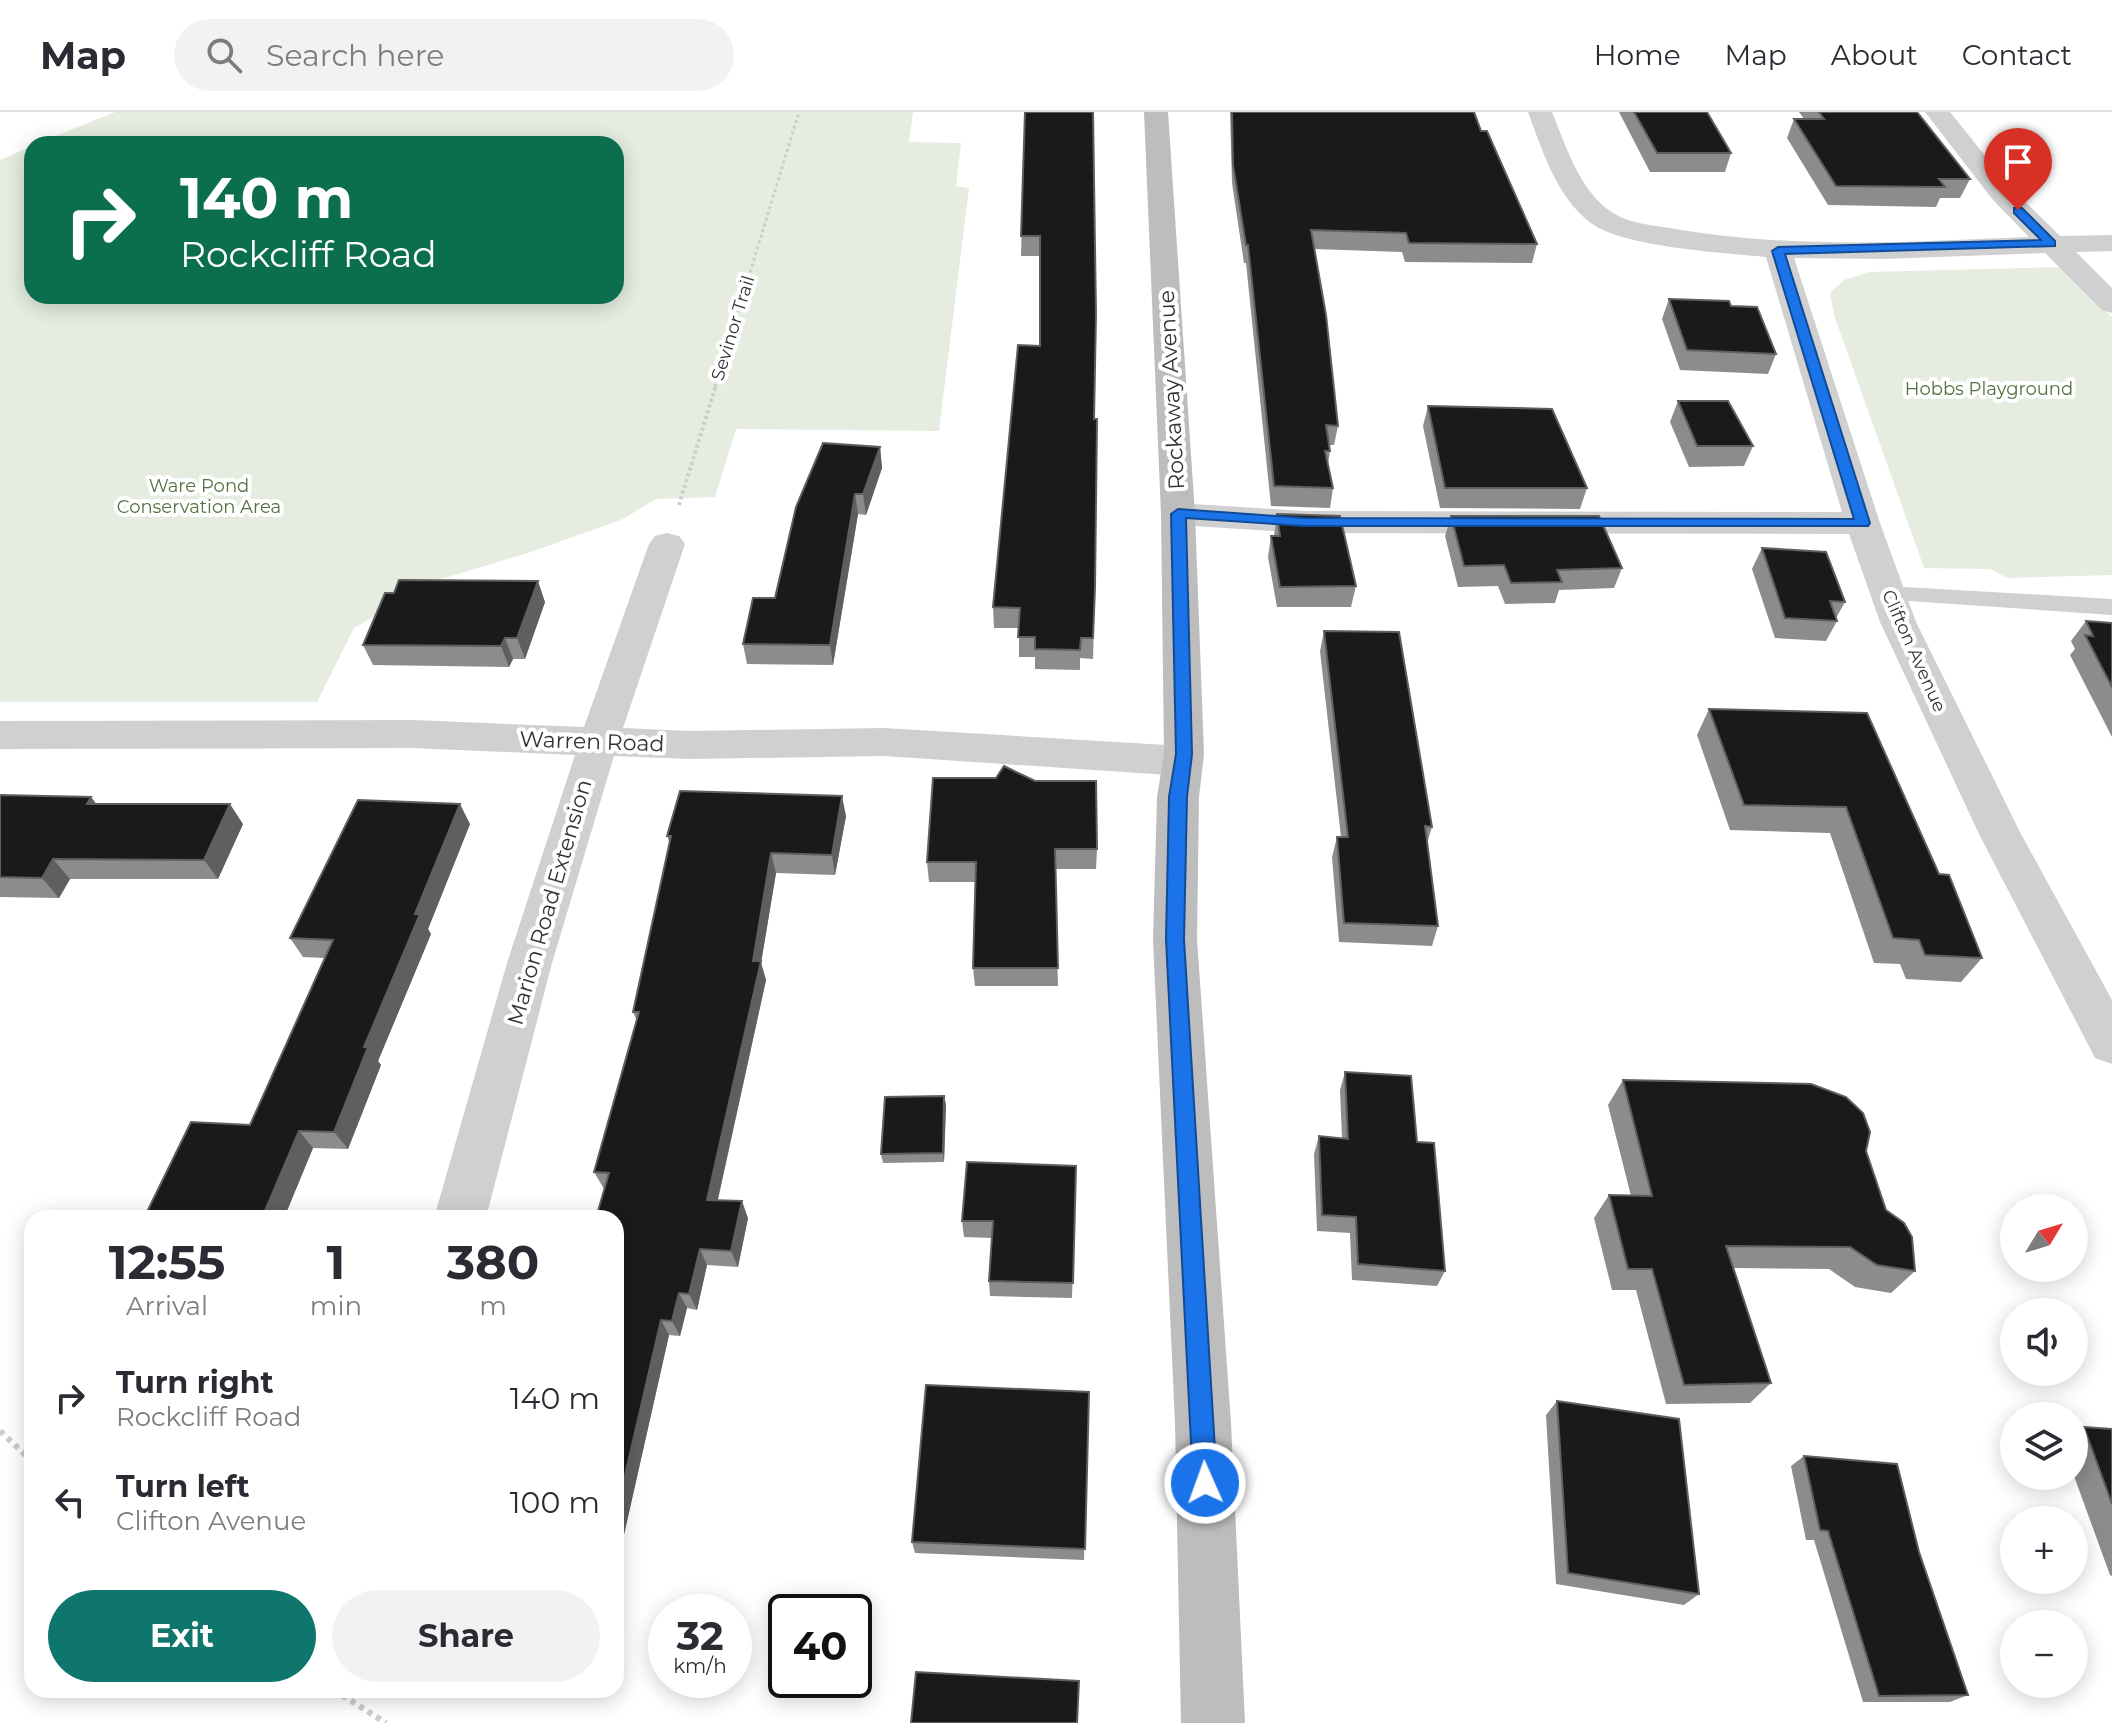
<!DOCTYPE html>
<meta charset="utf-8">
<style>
body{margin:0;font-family:Montserrat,sans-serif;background:#f2f2f3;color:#2b2b33;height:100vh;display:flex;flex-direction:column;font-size:30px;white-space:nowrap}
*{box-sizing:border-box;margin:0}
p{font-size:26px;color:#7c7c81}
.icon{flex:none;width:44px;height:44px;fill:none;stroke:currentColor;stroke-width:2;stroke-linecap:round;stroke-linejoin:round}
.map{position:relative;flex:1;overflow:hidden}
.sheet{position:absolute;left:24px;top:1098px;width:600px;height:488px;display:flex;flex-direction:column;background:#fff;border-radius:24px;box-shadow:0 4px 20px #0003}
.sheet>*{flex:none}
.banner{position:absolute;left:24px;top:24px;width:600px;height:168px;border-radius:24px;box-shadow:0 4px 20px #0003;background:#0b6e4f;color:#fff;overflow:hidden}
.needle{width:52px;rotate:52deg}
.buttons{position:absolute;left:2000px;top:1082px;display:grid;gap:16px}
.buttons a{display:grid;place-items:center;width:88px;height:88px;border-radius:50%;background:#fff;box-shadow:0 4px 20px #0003;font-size:40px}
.speed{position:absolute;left:648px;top:1482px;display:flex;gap:16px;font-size:40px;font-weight:700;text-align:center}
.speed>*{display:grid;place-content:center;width:104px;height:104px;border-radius:50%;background:#fff;box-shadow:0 4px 20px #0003;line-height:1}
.speed small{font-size:20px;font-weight:400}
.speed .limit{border:4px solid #111;border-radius:12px;background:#fff;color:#111}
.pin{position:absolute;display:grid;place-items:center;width:68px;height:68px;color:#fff;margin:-82px -34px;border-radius:50% 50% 50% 0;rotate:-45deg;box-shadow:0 0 8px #0007}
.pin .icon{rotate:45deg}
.me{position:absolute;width:88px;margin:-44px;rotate:358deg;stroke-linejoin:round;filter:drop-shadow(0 0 6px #0008)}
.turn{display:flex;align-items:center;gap:28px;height:168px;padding:0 24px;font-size:36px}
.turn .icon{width:104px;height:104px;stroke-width:2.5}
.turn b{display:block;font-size:56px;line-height:68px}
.eta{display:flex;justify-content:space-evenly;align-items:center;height:136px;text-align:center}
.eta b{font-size:48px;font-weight:700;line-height:56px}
.button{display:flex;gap:16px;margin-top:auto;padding:16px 24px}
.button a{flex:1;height:92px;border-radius:48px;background:#0f766e;color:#fff;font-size:32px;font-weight:700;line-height:92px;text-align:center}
.button a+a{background:#f2f2f3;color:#2b2b33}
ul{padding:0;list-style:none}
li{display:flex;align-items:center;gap:24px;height:104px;padding:0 24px}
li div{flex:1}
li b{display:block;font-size:30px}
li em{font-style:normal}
header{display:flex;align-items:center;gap:48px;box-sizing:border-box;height:112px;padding:0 40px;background:#fff;border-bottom:2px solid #e1e1e2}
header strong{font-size:38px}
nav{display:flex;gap:44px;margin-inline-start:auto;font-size:28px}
.search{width:560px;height:72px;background:#f2f2f3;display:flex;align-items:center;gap:20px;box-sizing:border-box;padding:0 28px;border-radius:44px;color:#7c7c81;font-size:30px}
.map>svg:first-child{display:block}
.green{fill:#e6ecdf}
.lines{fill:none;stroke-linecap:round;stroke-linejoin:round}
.path-far2{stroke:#cdcdcd;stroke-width:3;stroke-dasharray:3 3;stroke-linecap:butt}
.path-far1{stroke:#cdcdcd;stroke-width:4;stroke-dasharray:3 3;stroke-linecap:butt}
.path{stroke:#cdcdcd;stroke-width:6;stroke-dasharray:5 5;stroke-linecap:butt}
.lane{fill:#d0d0d0;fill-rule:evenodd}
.street{fill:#d0d0d0;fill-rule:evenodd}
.secondary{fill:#bdbdbd;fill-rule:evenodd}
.wall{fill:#8c8c8c}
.shaded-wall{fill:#5f5f5f}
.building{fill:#1a1a1a;stroke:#5f5f5f;stroke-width:2}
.route{fill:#1a73e8;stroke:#114b97;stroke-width:2}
.labels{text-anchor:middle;stroke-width:8;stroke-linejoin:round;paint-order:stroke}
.far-street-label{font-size:18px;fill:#333;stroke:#fff}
.far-park-label{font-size:18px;fill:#56703f;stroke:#fff}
.street-label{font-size:22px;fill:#333;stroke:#fff}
</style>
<header>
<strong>Map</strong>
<div class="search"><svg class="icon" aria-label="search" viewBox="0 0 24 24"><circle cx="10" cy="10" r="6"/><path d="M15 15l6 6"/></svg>Search here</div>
<nav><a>Home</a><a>Map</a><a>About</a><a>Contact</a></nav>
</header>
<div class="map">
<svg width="2112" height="1611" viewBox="0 0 2112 1611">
<rect width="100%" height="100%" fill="#fff"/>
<path class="green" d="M 115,0 L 913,0 L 909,30 L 961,31 L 956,74 L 969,76 L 939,319 L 736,317 L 715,385 L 656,387 L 623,407 L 531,440 L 438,468 L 354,516 L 317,590 L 0,590 L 0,48 L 32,34 L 32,184 L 616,184 L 616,32 L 36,32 Z
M 2061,155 L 2112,205 L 2112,463 L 2007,466 L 1990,457 L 1924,456 L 1834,203 L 1830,181 L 1844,168 L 1869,160 Z"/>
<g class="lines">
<path class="path-far2" d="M 715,275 L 799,0"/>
<path class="path-far1" d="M 679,393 L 716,273"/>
<path class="path" d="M 0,1319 L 32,1349
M 334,1578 L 386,1611"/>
<path class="lane" d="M 1888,474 L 2112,487 L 2112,503 L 1880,487 L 1876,482 L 1880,477 Z"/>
<path class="street" d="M 1528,0 L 1552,0 C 1566,34 1579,77 1610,99 C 1628,112 1654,113 1675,117 C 1792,137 1911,130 2029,125 L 1993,88 L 1925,0 L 1950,0 L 2011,76 L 2060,124 L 2112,123 L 2112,139 L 2076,140 L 2112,176 L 2112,201 L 2102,198 L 2045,141 L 1884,147 L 1794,146 L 1880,411 L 1916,510 L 2021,722 L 2112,888 L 2112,952 L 2095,946 L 1979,722 L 1880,510 L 1849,422 L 1304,421 L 1178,413 L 1166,409 L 1161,402 L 1166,395 L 1178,391 L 1304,399 L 1842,400 L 1766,145 C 1725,141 1622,135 1591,111 C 1557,86 1542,38 1528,0 Z
M 667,421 L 679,424 L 685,432 L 623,616 L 689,619 L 884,616 L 1183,634 L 1197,639 L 1203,649 L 1197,659 L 1183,664 L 884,644 L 689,647 L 614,644 L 552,851 L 486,1106 L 434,1106 L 507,851 L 575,643 L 412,636 L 0,637 L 0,609 L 412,608 L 584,615 L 649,432 L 655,424 Z"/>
<path class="secondary" d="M 1144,0 L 1168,0 L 1195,402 L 1204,642 L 1199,685 L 1197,827 L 1231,1311 L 1245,1611 L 1181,1611 L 1175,1311 L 1153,827 L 1157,685 L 1164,642 L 1161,402 Z"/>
</g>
<path class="wall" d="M 1025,0 L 1094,307 L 1095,475 L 1093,547 L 1080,546 L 1080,558 L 1035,557 L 1035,545 L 1019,545 L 1019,516 L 994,516 L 993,495 L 1040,234 L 1040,144 L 1021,144 Z
M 1230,0 L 1474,0 L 1481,19 L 1537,132 L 1532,151 L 1405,150 L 1402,140 L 1314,137 L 1338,314 L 1334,333 L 1329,333 L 1330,339 L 1328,352 L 1333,376 L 1330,396 L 1271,394 L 1246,151 L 1244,151 L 1232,71 Z
M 1619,0 L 1707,0 L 1731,41 L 1725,60 L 1650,60 Z
M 1799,0 L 1917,0 L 1970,67 L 1960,86 L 1940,86 L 1936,95 L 1828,93 L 1787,26 L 1794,7 L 1804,7 Z
M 1669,187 L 1776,242 L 1768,262 L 1680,258 L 1662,207 Z
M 1678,289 L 1753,334 L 1744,354 L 1689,355 L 1670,310 Z
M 1428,294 L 1587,376 L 1580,397 L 1440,396 L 1423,314 Z
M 880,335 L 882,356 L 866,403 L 858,402 L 833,553 L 747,552 L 743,532 Z
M 1277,402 L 1356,474 L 1351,495 L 1277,495 L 1268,445 L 1271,424 L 1274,424 Z
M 1451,404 L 1622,456 L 1614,476 L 1559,478 L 1555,491 L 1505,492 L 1498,474 L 1458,475 L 1445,424 Z
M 1762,436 L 1845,490 L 1836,506 L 1837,509 L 1826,529 L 1775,526 L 1752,457 Z
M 545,490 L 525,547 L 513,547 L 509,555 L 373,553 L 363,533 Z
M 2086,509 L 2112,511 L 2112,625 L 2070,543 L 2075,537 L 2071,529 Z
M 1324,519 L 1432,715 L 1427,731 L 1438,814 L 1432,834 L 1339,830 L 1332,745 L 1337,725 L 1341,725 L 1320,539 Z
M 1709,597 L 1939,762 L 1982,846 L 1961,870 L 1906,867 L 1900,852 L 1874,851 L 1830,721 L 1730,718 L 1697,623 Z
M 933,666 L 1097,737 L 1096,757 L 1055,757 L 1058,874 L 975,874 L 973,856 L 975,770 L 929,770 L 927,750 Z
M 0,683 L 91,685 L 96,692 L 243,712 L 218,767 L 70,767 L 59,786 L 0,785 Z
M 846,704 L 835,763 L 776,761 L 761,851 L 766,868 L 718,1088 L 748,1106 L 738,1155 L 707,1153 L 697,1198 L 687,1196 L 680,1224 L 669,1223 L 616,1458 L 616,1106 L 604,1077 L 594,1060 L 637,909 L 633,900 L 670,732 L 667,724 Z
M 470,712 L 428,817 L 431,822 L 378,949 L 381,953 L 348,1037 L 313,1036 L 284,1106 L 144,1106 L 250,1013 L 325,846 L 303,845 L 290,826 Z
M 1345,960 L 1417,1030 L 1445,1159 L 1437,1174 L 1352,1168 L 1350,1121 L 1317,1119 L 1314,1042 L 1319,1024 L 1342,1026 L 1340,978 Z
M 1623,968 L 1866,1039 L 1886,1098 L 1915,1159 L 1891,1181 L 1855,1175 L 1829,1157 L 1734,1156 L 1771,1271 L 1750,1291 L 1666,1292 L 1636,1178 L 1612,1178 L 1594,1106 L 1609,1083 L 1631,1084 L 1608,993 Z
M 944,984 L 946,993 L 944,1050 L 883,1051 L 881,1042 Z
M 1076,1054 L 1072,1186 L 990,1184 L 989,1169 L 992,1126 L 964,1125 L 962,1109 Z
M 1089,1280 L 1084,1448 L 915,1441 L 912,1430 Z
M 1557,1289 L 1699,1482 L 1684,1493 L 1556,1472 L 1546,1303 Z
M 2084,1315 L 2112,1317 L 2112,1464 L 2110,1463 L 2074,1364 L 2074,1321 Z
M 1804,1344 L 1919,1440 L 1968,1583 L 1950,1590 L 1863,1590 L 1814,1428 L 1806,1428 L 1791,1354 Z"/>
<path class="shaded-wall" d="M 880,335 L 882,356 L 866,403 L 863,382 Z
M 855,382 L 858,402 L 833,553 L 830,533 Z
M 538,469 L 545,490 L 525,547 L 517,526 Z
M 505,526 L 513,547 L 509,555 L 501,534 Z
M 842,684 L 846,704 L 835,763 L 832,743 Z
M 91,685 L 106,705 L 87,692 Z
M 230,692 L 243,712 L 218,767 L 204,748 Z
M 460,692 L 470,712 L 428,817 L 431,822 L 378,949 L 381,953 L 348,1037 L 334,1020 L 364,935 L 415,802 Z
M 771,741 L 776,761 L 761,851 L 766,868 L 714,1104 L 707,1088 L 753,849 Z
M 53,747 L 70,767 L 59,786 L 42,766 Z
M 944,984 L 946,993 L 944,1050 L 943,1041 Z
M 299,1019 L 313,1036 L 284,1106 L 262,1106 Z
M 742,1089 L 748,1106 L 738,1155 L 731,1139 Z
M 700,1137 L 707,1153 L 697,1198 L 689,1182 Z
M 679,1181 L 687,1196 L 680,1224 L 672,1209 Z
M 661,1208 L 669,1223 L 616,1458 L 616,1402 Z"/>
<path class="building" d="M 1025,0 L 1093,0 L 1096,202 L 1094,307 L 1097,307 L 1095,475 L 1093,526 L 1081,526 L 1080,538 L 1035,537 L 1035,525 L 1018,525 L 1020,496 L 993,495 L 1018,233 L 1040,234 L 1040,124 L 1021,124 Z
M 1232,0 L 1474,0 L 1481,19 L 1487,19 L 1537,132 L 1409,131 L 1406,121 L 1311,118 L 1326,203 L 1338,314 L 1326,313 L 1330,339 L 1325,339 L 1333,376 L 1274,374 L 1248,133 L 1246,133 L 1233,53 Z
M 1634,0 L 1707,0 L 1731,41 L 1657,41 Z
M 1819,0 L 1917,0 L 1970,67 L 1939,67 L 1945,75 L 1836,74 L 1794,7 L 1824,7 Z
M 1669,187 L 1729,189 L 1731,194 L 1757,195 L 1776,242 L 1687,238 Z
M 1678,289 L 1728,289 L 1753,334 L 1697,334 Z
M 1428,294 L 1552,297 L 1587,376 L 1445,376 Z
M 823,331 L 880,335 L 863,382 L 855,382 L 830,533 L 743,532 L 753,486 L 775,486 L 796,395 Z
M 1277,402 L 1340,404 L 1356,474 L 1280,475 L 1271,424 L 1280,424 Z
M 1451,404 L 1599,404 L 1622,456 L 1557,458 L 1562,470 L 1511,471 L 1504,453 L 1464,454 Z
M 1762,436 L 1826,440 L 1845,490 L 1830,489 L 1837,509 L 1785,506 Z
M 399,468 L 538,469 L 517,526 L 505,526 L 501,534 L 363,533 L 385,481 L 394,481 Z
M 2086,509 L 2112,511 L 2112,575 L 2085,523 L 2093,524 Z
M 1324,519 L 1399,520 L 1432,715 L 1425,714 L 1438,814 L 1344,811 L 1337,725 L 1348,725 Z
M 1709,597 L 1867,601 L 1939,762 L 1949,763 L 1982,846 L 1925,843 L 1919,828 L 1893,826 L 1846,695 L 1744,693 Z
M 1004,654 L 1035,669 L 1096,669 L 1097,737 L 1055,737 L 1058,856 L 973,856 L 976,750 L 927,750 L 933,666 L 996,666 Z
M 680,679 L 842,684 L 832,743 L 771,741 L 753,849 L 761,849 L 707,1088 L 742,1089 L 731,1139 L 700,1137 L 689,1182 L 679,1181 L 672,1209 L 661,1208 L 616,1402 L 616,1106 L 596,1106 L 609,1061 L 594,1060 L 639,900 L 633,900 L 671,724 L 667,724 Z
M 0,683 L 91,685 L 87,692 L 230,692 L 204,748 L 53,747 L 42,766 L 0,765 Z
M 358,688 L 460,692 L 415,802 L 420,802 L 364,935 L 368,935 L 334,1020 L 299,1019 L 262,1106 L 144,1106 L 191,1010 L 250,1013 L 333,828 L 290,826 Z
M 1345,960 L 1411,964 L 1417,1030 L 1434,1031 L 1445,1159 L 1358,1152 L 1356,1105 L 1322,1103 L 1319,1024 L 1348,1027 Z
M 1623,968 L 1811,972 L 1846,985 L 1863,1001 L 1870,1020 L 1866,1039 L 1886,1098 L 1904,1111 L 1912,1125 L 1915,1159 L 1877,1153 L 1850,1135 L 1726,1134 L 1771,1271 L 1684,1273 L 1652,1157 L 1628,1157 L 1609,1083 L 1652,1084 Z
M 944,984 L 943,1041 L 881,1042 L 885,985 Z
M 967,1050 L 1076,1054 L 1073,1171 L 989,1169 L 993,1109 L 962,1109 Z
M 926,1273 L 1089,1280 L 1085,1437 L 912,1430 Z
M 1557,1289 L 1679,1307 L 1699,1482 L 1568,1461 Z
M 2084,1315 L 2112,1317 L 2112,1392 Z
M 1804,1344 L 1897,1352 L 1919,1440 L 1968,1583 L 1879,1584 L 1828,1419 L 1820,1418 Z
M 916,1560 L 1079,1569 L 1077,1611 L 911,1611 Z"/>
<path class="route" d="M 2014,96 L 2022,96 L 2055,129 L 2055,134 L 1785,142 L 1870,411 L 1868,414 L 1304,414 L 1186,406 L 1192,642 L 1187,685 L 1184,827 L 1217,1371 L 1213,1379 L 1205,1383 L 1197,1379 L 1193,1371 L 1166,827 L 1169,685 L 1176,642 L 1171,402 L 1178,397 L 1304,406 L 1854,407 L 1772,139 L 1778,135 L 2041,128 L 2014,101 Z"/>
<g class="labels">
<g class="far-street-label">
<text transform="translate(733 216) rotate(-73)" y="6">Sevinor Trail</text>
<text transform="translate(1914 539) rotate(66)" y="6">Clifton Avenue</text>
</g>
<g class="far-park-label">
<text x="1989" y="283">Hobbs Playground</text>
<text x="199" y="380">Ware Pond<tspan x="199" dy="21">Conservation Area</tspan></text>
</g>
<g class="street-label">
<text transform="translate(1171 278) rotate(-93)" y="8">Rockaway Avenue</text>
<text transform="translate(592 629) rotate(2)" y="8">Warren Road</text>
<text transform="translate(549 790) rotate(-74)" y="8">Marion Road Extension</text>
</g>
</g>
</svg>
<div class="buttons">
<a><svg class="needle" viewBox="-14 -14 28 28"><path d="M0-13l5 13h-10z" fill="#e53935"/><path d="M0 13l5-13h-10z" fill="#7c7c81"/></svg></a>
<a><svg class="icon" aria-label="sound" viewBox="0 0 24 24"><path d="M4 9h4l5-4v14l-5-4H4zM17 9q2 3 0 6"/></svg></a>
<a><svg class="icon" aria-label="layers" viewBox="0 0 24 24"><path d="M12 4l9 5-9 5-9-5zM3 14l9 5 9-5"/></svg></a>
<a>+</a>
<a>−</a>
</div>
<div class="speed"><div>32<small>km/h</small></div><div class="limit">40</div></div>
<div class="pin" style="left:2018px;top:98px;background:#d93025"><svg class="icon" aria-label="arrive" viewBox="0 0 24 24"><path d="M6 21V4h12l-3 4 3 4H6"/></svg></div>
<svg class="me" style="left:1205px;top:1371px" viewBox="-20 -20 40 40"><circle r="17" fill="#1a73e8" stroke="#fff" stroke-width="3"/><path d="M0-11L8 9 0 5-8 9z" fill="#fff"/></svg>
<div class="banner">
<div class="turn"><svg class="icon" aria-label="right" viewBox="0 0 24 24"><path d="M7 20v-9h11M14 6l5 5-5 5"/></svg><div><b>140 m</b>Rockcliff Road</div></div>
</div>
<section class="sheet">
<div class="eta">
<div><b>12:55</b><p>Arrival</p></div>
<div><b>1</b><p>min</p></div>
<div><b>380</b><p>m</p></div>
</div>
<ul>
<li><svg class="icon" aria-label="right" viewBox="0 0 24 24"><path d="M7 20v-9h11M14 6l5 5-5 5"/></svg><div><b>Turn right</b><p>Rockcliff Road</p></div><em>140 m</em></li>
<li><svg class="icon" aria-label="left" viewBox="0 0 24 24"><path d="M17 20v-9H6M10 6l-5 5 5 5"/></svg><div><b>Turn left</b><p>Clifton Avenue</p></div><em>100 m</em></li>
</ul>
<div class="button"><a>Exit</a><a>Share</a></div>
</section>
</div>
